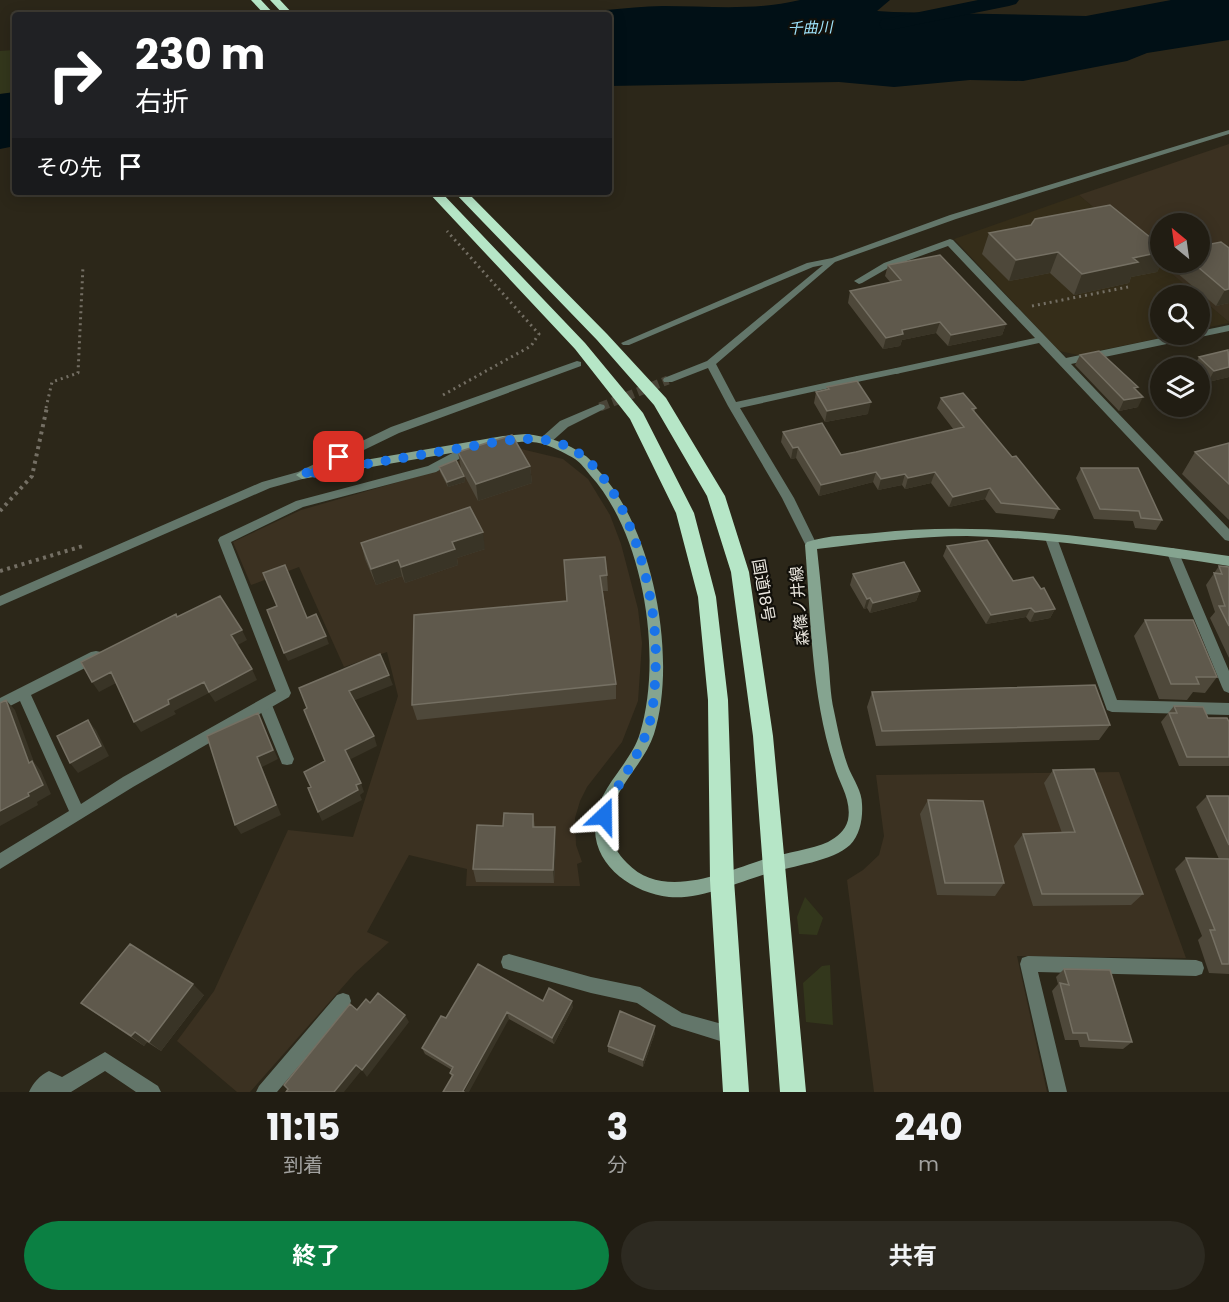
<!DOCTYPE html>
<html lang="ja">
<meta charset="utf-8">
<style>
body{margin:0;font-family:Poppins,"Noto Sans JP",sans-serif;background:#2d2a21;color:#f1f3f6;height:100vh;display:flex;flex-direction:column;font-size:22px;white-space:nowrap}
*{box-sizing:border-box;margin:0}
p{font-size:20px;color:#a2a2a0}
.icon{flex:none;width:33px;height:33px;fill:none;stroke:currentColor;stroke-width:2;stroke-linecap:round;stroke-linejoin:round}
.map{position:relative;height:1092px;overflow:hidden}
.sheet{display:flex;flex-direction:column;background:#211d13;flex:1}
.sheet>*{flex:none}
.banner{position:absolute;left:12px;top:12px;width:600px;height:183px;border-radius:6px;box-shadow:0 3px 15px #0003,0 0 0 2px #3e3b33;background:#202124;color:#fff;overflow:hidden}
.needle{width:39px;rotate:331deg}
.buttons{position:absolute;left:1150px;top:213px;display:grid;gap:12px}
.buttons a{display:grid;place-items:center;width:60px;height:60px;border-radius:50%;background:#211d13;box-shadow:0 3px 15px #0003,0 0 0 2px #3e3b33;font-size:30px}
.pin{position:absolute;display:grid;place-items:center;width:51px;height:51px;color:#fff;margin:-26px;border-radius:12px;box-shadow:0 3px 9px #0006}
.me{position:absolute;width:66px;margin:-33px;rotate:23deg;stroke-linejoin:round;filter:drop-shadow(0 0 4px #0008)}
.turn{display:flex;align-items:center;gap:21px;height:126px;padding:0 24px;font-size:27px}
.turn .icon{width:78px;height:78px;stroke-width:2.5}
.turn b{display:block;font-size:42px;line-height:51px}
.then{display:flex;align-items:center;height:57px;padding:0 24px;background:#0003;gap:12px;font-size:22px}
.eta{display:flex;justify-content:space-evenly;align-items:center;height:102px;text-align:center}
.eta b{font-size:36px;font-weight:700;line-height:42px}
.primary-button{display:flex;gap:12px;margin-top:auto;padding:12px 24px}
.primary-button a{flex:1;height:69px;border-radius:36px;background:#0b8043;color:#fff;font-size:24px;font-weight:700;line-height:69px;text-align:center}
.primary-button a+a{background:#2d2a21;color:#f1f3f6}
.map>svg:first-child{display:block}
.built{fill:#352d19}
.industrial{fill:#3b3121;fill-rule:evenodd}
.green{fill:#33371c}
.water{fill:#011016}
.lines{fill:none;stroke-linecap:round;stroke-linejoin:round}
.river{fill:#011016;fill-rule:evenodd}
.street-tunnel{stroke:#494437;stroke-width:9;stroke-dasharray:9 4.5;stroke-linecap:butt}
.path-far1{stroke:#746f64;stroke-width:3;stroke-dasharray:2 4;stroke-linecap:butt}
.path{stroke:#746f64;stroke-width:4;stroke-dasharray:3 4.5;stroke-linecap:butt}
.lane{fill:#63766a;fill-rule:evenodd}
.street{fill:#63766a;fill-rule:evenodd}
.secondary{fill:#85a490;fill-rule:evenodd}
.highway{fill:#b6e6c7;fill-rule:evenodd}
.wall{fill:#4e483a}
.shaded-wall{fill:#393426}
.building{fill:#5f594c;stroke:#757063;stroke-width:1.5}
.route{stroke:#1a73e8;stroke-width:10;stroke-dasharray:0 18}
.labels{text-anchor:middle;stroke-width:4.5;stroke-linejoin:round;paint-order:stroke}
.far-water-label{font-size:15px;font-style:italic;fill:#9fe4fc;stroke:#12100a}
.street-label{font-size:16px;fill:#ece8e0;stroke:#12100a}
</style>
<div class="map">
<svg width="1229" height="1092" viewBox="0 0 1229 1092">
<rect width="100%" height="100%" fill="#2c2719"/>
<path class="built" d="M 1079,195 L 1198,295 L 1161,296 L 1161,334 L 1175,335 L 1078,355 L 1059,351 L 954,239 Z
M 1200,297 L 1229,322 L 1229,323 L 1200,329 Z"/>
<path class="industrial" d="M 1229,144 L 1229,322 L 1079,195 ZM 1161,224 L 1200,224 L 1200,262 L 1161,262 Z
M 517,448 L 563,459 L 588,479 L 610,515 L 621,544 L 638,609 L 642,643 L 638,701 L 622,742 L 587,787 L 580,801 L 575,818 L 576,845 L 582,862 L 577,864 L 580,886 L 466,886 L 467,869 L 409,855 L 367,932 L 389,942 L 355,973 L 250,1092 L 237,1092 L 177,1041 L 214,991 L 288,830 L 353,837 L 398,696 L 387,652 L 344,667 L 299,567 L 251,585 L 233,542 L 301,510 L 433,472 L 455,462 Z
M 1119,772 L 1186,958 L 1017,956 L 1047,1092 L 874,1092 L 847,880 L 863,870 L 879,855 L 884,836 L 876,775 Z"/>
<path class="green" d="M 15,50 L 15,92 L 0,94 L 0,51 Z
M 805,897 L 823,918 L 817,935 L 799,934 L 797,917 Z
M 830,965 L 833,1025 L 806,1022 L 803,983 L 822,966 Z"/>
<path class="water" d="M 800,0 L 890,0 L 877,11 L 893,12 L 1086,16 L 1171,0 L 1229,0 L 1229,40 L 1147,53 L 1127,61 L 1023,81 L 970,80 L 894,87 L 839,82 L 609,86 L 609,15 L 384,15 C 439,10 494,13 549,13 C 587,13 625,7 663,6 C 709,6 754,11 800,0 Z
M 15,92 L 15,146 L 0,149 L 0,94 Z"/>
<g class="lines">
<path class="river" d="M 978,0 L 1019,0 L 1016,4 L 1009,6 L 890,30 L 882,29 L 879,24 L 882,19 L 890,18 Z"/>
<path class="street-tunnel" d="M 600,407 L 668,380"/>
<path class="path-far1" d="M 1032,306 L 1128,287
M 443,395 L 531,346 L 539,334 L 447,231
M 46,408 L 52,382 L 78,373 L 83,266"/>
<path class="path" d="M 0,511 L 32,476 L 47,407
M 0,571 L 83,546"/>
<path class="lane" d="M 896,368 L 901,371 L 900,373 L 857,382 L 852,379 L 857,376 Z
M 265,699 L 270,701 L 272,705 L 294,759 L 292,764 L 287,765 L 282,764 L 280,759 L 258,705 L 260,701 Z
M 105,1052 L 158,1086 L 161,1092 L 136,1092 L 105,1071 L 71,1092 L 29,1092 C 33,1083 40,1075 49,1071 L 62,1077 Z"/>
<path class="street" d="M 1229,130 L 1229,134 L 956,219 L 835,262 L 716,364 L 736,402 L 857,376 L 862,379 L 857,382 L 740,408 L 794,498 L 817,545 L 815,548 L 807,548 L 782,498 L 728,406 L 708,368 L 672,382 L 664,382 L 663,380 L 664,378 L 707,361 L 823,265 L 813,267 L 629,345 L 623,345 L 621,343 L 807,263 L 832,258 L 950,215 Z
M 950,239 L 953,240 L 1066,358 L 1180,334 L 1200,334 L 1200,331 L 1229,325 L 1229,331 L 1071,364 L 1229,529 L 1229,541 L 1225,540 L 1039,343 L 896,374 L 892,373 L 891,371 L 896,368 L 1035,338 L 948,246 L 890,267 L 862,283 L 859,284 L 854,281 L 884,263 Z
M 577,361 L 581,362 L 581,366 L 399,433 L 306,478 L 270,488 L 0,606 L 0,596 L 262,482 L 298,472 L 391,427 Z
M 600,404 L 604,405 L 605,407 L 604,409 L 568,427 L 550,443 L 542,443 L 541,440 L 542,437 L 560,421 Z
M 471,443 L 475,444 L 476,447 L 475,450 L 436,472 L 303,507 L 231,542 L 291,693 L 289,697 L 133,787 L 0,869 L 0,853 L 69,811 L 20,701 L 0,711 L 0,698 L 91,652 L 96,651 L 101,652 L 103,656 L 101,660 L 31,695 L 81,804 L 123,777 L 276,691 L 218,540 L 220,537 L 296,501 L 428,466 Z
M 1051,534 L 1057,538 L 1117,700 L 1229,703 L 1229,715 L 1112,712 L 1107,710 L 1045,538 Z
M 1173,548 L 1177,550 L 1179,553 L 1229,671 L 1229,693 L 1224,691 L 1222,687 L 1167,553 L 1169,550 Z
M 509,954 L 591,977 L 640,987 L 682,1013 L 733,1027 L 739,1030 L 742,1036 L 739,1042 L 733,1045 L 672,1026 L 637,1003 L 591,993 L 509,970 L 503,968 L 501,962 L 503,956 Z
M 1028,956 L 1196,960 L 1202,962 L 1204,968 L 1202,974 L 1196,976 L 1038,972 L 1067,1092 L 1049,1092 L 1020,964 L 1022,958 Z
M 343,993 L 349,995 L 351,1001 L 349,1007 L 277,1092 L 256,1092 L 259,1086 L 337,995 Z"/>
<path class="secondary" d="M 526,434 C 546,436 568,443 584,455 C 590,458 594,465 598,470 C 653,527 678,658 654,734 C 643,768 606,793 610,831 C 611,843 618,854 627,863 C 664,902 726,871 768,858 C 785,853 813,849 828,842 C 837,837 845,831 848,820 C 852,800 839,783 834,765 C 811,695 811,618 805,545 L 807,542 C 828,535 853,535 875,533 C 994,520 1111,540 1229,556 L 1229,566 C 1142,553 1055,538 967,536 C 917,536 867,543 817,549 C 821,585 824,621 828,657 C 830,675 830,694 834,711 C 838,730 842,751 849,769 C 854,780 862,792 862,804 C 863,818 860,835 850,845 C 833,861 792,866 769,873 C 738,882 701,900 669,897 C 634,893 596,868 595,830 C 593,790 630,767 640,733 C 663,657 644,534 590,475 C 586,470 581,463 575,459 C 567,454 555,448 546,445 C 533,440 517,442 503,444 L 302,479 L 296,475 L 302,471 L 503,436 Z"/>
<path class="highway" d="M 251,0 L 261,0 L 275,15 L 265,15 Z
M 270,0 L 280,0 L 294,15 L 284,15 Z
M 428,192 L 441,192 L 585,343 L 643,413 L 694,513 L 716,597 L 728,700 L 734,880 L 749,1092 L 723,1092 L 710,880 L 708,700 L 698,597 L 676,513 L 630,419 L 575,349 Z
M 454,192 L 467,192 L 607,334 L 666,398 L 725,496 L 749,572 L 773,736 L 806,1092 L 780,1092 L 753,736 L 731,572 L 707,496 L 654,405 L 597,340 Z"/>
</g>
<path class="wall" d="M 989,233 L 1161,262 L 1162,262 L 1157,272 L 1131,277 L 1129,283 L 1074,295 L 1050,273 L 1009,281 L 982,254 Z
M 1229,248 L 1229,303 L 1216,306 L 1170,267 L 1172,262 L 1200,262 Z
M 888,265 L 1006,324 L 1002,335 L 948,346 L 936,333 L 902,340 L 900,346 L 883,349 L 848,303 L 850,291 L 891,283 L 885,276 Z
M 1229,351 L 1229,377 L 1208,382 L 1200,375 L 1200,368 L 1193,368 L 1199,357 Z
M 1080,355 L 1136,390 L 1138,407 L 1119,411 L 1075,365 Z
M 827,387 L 868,414 L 825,422 L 814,403 L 816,392 L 827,390 Z
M 941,398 L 976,408 L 974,412 L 1012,457 L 1059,509 L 1054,519 L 996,513 L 985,499 L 949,507 L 931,483 L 905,489 L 902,485 L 878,490 L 873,482 L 819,496 L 796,458 L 791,459 L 781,442 L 783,432 L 841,455 L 954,430 L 937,408 Z
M 1229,443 L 1229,520 L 1182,474 L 1195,452 Z
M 458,452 L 530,466 L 532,483 L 478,501 L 461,469 Z
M 439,467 L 464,476 L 465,482 L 448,487 L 440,472 Z
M 1081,468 L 1162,520 L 1156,530 L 1135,528 L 1133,521 L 1094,519 L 1076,478 Z
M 361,543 L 485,549 L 457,558 L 458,565 L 405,583 L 402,576 L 376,585 L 365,559 Z
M 947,546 L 1013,581 L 1055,609 L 1050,618 L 1030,622 L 1026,617 L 986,624 L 943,556 Z
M 564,560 L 607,575 L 608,591 L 603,591 L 616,684 L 616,699 L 417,720 L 412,705 L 567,601 Z
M 1219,566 L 1229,567 L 1229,658 L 1210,618 L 1215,612 L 1206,585 Z
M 853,574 L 920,591 L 916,601 L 870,613 L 867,608 L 864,609 L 850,585 Z
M 1145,620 L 1217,677 L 1205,693 L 1193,692 L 1187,700 L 1159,699 L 1134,636 Z
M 872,692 L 1110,725 L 1099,740 L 876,746 L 867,707 Z
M 1174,706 L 1208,718 L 1229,722 L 1229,766 L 1179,766 L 1161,722 Z
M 1053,770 L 1143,894 L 1131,905 L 1033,906 L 1014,846 L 1023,834 L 1062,833 L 1044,783 Z
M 1207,796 L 1229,796 L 1229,974 L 1209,973 L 1198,940 L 1202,936 L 1175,869 L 1186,858 L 1219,859 L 1196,807 Z
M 928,800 L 1004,883 L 995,896 L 937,895 L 920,814 Z
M 533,814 L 535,827 L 556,840 L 554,883 L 476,882 L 473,869 L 503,826 Z
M 1064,969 L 1132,1042 L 1123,1049 L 1080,1047 L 1078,1040 L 1065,1040 L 1052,991 L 1058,984 L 1056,977 Z
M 204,995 L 161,1051 L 147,1042 L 144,1046 L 95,1013 L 81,1003 Z
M 543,1001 L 573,1007 L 554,1044 L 509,1019 L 452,1078 L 450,1073 L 452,1070 L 425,1054 L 422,1048 L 446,1018 Z
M 655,1033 L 643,1067 L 608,1052 L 608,1046 Z"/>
<path class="shaded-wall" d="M 1058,252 L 1050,273 L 1009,281 L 1016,260 Z
M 1161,252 L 1161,262 L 1162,262 L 1157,272 L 1131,277 L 1129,283 L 1074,295 L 1082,274 L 1133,258 Z
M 1229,289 L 1229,303 L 1216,306 L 1225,290 Z
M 940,322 L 936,333 L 902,340 L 900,346 L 883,349 L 886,338 L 902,330 Z
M 1006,324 L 1002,335 L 948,346 L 951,335 Z
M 1229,367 L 1229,377 L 1208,382 L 1214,371 Z
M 1143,397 L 1138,407 L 1119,411 L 1124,400 Z
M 871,402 L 868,414 L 825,422 L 827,411 Z
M 798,447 L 796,458 L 791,459 L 793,448 Z
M 530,466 L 532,483 L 478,501 L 476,484 Z
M 876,472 L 873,482 L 819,496 L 821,485 Z
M 935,472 L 931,483 L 905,489 L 908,478 Z
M 905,474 L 902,485 L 878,490 L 881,479 Z
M 464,476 L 465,482 L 448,487 L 447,482 Z
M 990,488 L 985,499 L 949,507 L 953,497 Z
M 483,532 L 485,549 L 457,558 L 458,565 L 405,583 L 401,567 L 452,542 Z
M 398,560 L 402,576 L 376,585 L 371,569 Z
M 920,591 L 916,601 L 870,613 L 873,603 Z
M 870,598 L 867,608 L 864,609 L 867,599 Z
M 1031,608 L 1026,617 L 986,624 L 991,615 Z
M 1055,609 L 1050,618 L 1030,622 L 1035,612 Z
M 242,630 L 247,640 L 236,646 L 231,635 Z
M 326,636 L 329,644 L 288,661 L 284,653 Z
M 252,669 L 257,680 L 215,702 L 209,693 L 174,711 L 176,714 L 141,732 L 134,722 L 168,700 L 204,682 Z
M 111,672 L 118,682 L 99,692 L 92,682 Z
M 389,675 L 393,685 L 353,701 L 349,691 Z
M 6,700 L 15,710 L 34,762 L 41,771 L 51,794 L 37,802 L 38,805 L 0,826 L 0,811 L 28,793 Z
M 258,713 L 278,759 L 262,767 L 281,815 L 241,834 L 235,825 Z
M 88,720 L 96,730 L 109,756 L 78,773 L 70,763 Z
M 374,736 L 377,746 L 349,760 L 345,750 Z
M 361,783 L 364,792 L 360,795 L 362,800 L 322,821 L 318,812 L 356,785 Z
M 555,827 L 556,840 L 554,883 L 553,870 Z
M 193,984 L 204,995 L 161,1051 L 149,1042 Z
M 572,1001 L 573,1007 L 554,1044 L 552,1038 Z
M 507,1012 L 509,1019 L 469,1092 L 464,1092 Z
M 405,1015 L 409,1022 L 367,1077 L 362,1070 Z
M 655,1026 L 655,1033 L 643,1067 L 643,1060 Z
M 135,1032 L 147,1042 L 144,1046 L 131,1036 Z
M 356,1065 L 361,1071 L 344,1092 L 334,1092 Z"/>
<path class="building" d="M 1110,205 L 1161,246 L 1161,252 L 1133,258 L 1138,262 L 1082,274 L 1058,252 L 1016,260 L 989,233 L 1031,225 L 1035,219 Z
M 1221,242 L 1229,248 L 1229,289 L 1225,290 L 1192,262 L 1200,262 L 1200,246 Z
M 940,255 L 1006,324 L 951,335 L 940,322 L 902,330 L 903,334 L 886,338 L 850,291 L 901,280 L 888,265 Z
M 1228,350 L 1229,367 L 1214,371 L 1199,357 Z
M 1099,351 L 1138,387 L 1134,388 L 1143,397 L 1124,400 L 1080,355 Z
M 857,381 L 871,402 L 827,411 L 816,392 L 829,389 L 827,387 Z
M 963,393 L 976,408 L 972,409 L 1012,457 L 1016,456 L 1059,509 L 1001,503 L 990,488 L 953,497 L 935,472 L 908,478 L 905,474 L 881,479 L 876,472 L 821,485 L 798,447 L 793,448 L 783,432 L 822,423 L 841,455 L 856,452 L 964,427 L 941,398 Z
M 512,435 L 530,466 L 476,484 L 458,452 Z
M 1229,443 L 1229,484 L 1195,452 Z
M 456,460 L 464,476 L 447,482 L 439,467 Z
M 1081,468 L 1138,468 L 1162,520 L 1141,518 L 1139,511 L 1100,509 Z
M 470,507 L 483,532 L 452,542 L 455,549 L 401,567 L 398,560 L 371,569 L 361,543 Z
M 987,540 L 1013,581 L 1033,577 L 1041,589 L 1044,588 L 1055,609 L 1035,612 L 1031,608 L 991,615 L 947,546 Z
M 605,557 L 607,575 L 600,576 L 616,684 L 412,705 L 414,615 L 567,601 L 564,560 Z
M 904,562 L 920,591 L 873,603 L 870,598 L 867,599 L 853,574 Z
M 285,565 L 307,618 L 316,614 L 326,636 L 284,653 L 267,610 L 277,606 L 263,573 Z
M 1219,566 L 1229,567 L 1229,626 L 1219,606 L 1225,606 L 1214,573 L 1222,574 Z
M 220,596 L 242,630 L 231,635 L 252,669 L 209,692 L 204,682 L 168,700 L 169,704 L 134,722 L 111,672 L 92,682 L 81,662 L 176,614 L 177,617 Z
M 1145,620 L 1193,620 L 1217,677 L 1196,677 L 1199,684 L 1171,684 Z
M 380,654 L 389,675 L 349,691 L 374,736 L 345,750 L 361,783 L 356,785 L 358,790 L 318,812 L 308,788 L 311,787 L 304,772 L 325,761 L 304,710 L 307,708 L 299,688 Z
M 1095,685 L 1110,725 L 882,731 L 872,692 Z
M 6,700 L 29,763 L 32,761 L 43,785 L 28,793 L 29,796 L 0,811 L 0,703 Z
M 1174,706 L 1203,707 L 1208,718 L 1227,718 L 1229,722 L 1229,757 L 1187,757 L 1169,713 L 1177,713 Z
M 258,713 L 273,750 L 257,757 L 276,805 L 235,825 L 207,736 Z
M 88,720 L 101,746 L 70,763 L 57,736 Z
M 1094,769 L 1143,894 L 1042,894 L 1023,834 L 1075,832 L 1053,770 Z
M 1207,796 L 1229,796 L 1229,845 Z
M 928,800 L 983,801 L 1004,883 L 945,883 Z
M 504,813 L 533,814 L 533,827 L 555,827 L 553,870 L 473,869 L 477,825 L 503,826 Z
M 1186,858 L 1229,859 L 1229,964 L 1222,964 L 1210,930 L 1215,930 Z
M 130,944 L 193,984 L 149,1042 L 135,1032 L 131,1036 L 81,1003 Z
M 478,964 L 543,1001 L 549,988 L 572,1001 L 552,1038 L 507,1012 L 463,1091 L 464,1092 L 443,1092 L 453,1075 L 450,1073 L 453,1067 L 422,1048 L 441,1016 L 446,1018 Z
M 1064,969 L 1110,970 L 1132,1042 L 1089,1040 L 1087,1033 L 1073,1033 L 1060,983 L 1069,985 Z
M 378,993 L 405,1015 L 362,1070 L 356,1065 L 334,1092 L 286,1092 L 288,1089 L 284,1085 L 350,1004 L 357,1010 L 366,999 L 370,1003 Z
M 620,1011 L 655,1026 L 643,1060 L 608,1046 Z"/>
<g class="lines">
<path class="route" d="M 339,457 L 302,475 C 353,466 404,458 455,449 C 484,445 515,436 545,440 C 616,448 648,565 654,624 C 657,650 656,679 653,705 C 649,742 626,772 608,803 L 604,816"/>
</g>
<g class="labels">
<g class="far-water-label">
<text transform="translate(810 28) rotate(-2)" y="5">千曲川</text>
</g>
<g class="street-label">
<text transform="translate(764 590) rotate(80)" y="6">国道18号</text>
<text transform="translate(799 606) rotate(-95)" y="6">森篠ノ井線</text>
</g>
</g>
</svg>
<div class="buttons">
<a><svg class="needle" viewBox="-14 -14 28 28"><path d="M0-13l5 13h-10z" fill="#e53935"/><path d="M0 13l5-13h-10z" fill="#a2a2a0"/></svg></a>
<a><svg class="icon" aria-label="search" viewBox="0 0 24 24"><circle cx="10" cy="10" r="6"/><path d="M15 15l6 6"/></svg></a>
<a><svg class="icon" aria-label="layers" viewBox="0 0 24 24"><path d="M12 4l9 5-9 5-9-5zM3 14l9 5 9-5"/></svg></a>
</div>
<div class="pin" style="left:339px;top:457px;background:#d93025"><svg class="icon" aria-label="arrive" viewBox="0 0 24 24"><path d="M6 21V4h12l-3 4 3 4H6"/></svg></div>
<svg class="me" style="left:604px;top:816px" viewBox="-20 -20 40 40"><path d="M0-17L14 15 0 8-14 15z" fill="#1a73e8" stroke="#fff" stroke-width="4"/></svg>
<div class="banner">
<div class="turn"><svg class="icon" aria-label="right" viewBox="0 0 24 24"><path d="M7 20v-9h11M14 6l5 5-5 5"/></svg><div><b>230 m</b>右折</div></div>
<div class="then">その先<svg class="icon" aria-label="arrive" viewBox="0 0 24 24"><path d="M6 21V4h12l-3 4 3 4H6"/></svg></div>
</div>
</div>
<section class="sheet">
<div class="eta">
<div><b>11:15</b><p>到着</p></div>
<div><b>3</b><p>分</p></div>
<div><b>240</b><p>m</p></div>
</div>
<div class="primary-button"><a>終了</a><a>共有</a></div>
</section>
